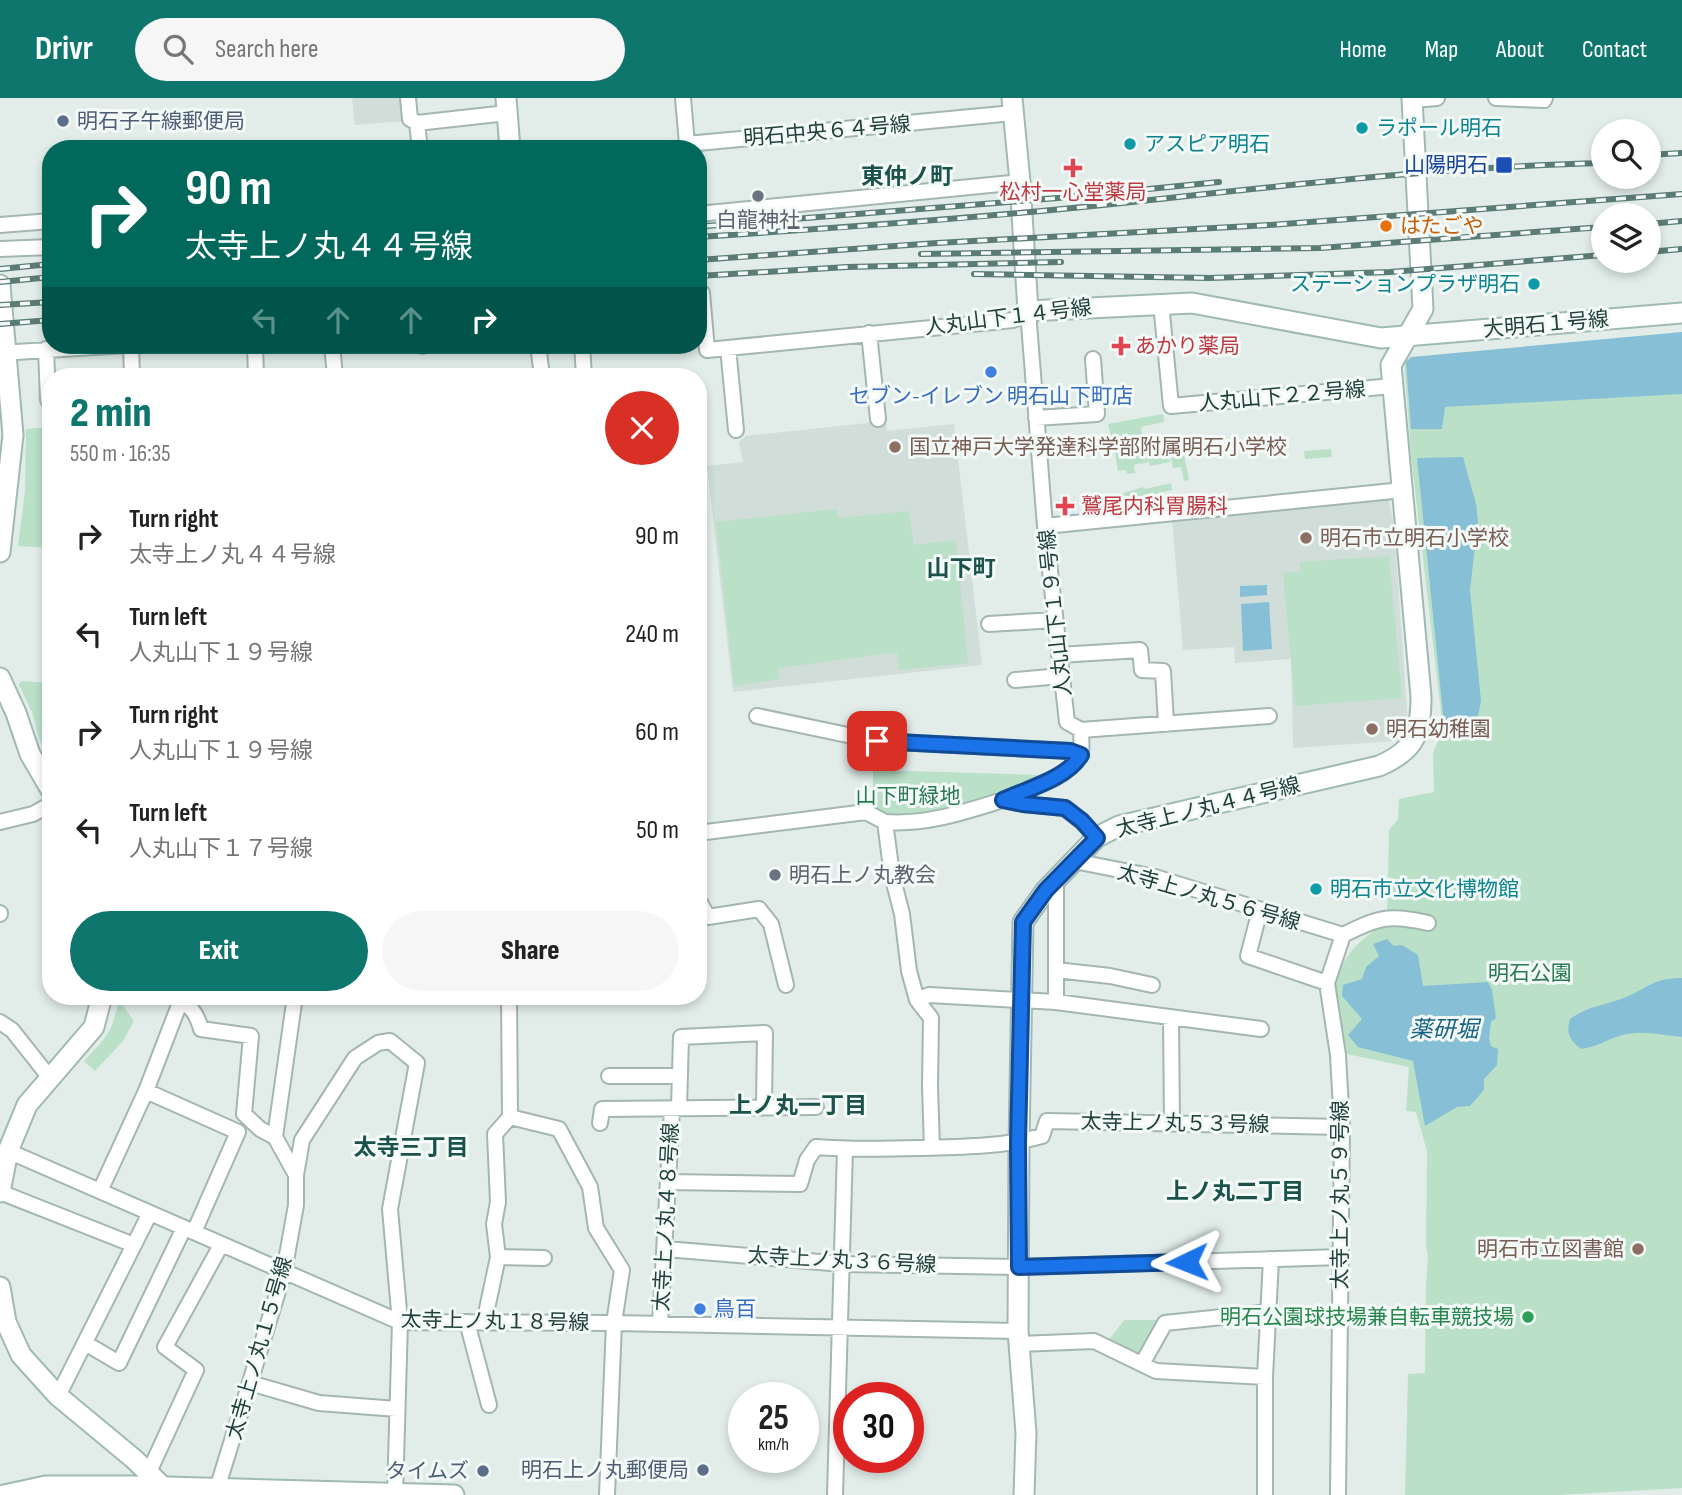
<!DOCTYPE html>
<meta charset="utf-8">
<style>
body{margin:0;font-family:"Sofia Sans Condensed","Noto Sans JP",sans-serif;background:#f6f6f6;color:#222;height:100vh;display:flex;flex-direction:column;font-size:26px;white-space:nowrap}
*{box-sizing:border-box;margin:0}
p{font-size:23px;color:#767676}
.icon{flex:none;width:38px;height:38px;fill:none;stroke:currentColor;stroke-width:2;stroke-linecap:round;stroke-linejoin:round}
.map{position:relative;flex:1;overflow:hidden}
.details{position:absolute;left:42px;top:270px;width:665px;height:637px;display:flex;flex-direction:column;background:#fff;border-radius:28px;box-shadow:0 4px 10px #0003}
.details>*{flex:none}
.banner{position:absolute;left:42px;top:42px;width:665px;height:214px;border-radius:28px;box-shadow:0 4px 10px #0003;background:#00695c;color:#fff;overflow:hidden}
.tools{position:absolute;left:1591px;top:21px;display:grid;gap:14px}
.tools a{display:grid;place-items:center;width:70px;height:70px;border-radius:50%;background:#fff;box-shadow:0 4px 10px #0003;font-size:35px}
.speed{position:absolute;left:728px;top:1284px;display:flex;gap:14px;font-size:35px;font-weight:700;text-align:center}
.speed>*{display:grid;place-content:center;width:91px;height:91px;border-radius:50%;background:#fff;box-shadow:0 4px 10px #0003;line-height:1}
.speed small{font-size:18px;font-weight:400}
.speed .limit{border:10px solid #d22;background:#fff;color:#111}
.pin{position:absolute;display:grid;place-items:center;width:60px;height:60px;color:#fff;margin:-30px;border-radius:14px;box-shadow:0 4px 10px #0006}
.me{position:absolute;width:77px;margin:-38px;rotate:268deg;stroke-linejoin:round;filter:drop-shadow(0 0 5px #0008)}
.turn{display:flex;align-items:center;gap:24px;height:147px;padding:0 28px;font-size:32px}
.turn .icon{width:91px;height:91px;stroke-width:2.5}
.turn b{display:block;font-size:49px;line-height:60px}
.lanes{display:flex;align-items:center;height:66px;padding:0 28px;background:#0003;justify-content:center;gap:35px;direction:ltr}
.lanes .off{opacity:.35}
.round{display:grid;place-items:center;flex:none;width:74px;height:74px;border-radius:37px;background:#f6f6f6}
.overview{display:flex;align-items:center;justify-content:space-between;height:119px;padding:0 28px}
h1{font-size:42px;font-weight:800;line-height:52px;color:#0f766e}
.primary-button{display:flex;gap:14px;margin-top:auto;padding:14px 28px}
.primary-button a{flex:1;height:80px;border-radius:42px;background:#0f766e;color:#fff;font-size:28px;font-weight:800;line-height:80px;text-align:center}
.primary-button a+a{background:#f6f6f6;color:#222}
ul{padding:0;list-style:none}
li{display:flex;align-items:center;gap:21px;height:98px;padding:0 28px}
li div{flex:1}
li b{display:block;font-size:26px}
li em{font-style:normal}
header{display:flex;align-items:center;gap:42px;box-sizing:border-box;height:98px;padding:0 35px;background:#0f766e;color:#fff}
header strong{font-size:33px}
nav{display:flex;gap:38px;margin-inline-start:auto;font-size:24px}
.search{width:490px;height:63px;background:#f6f6f6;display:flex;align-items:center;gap:18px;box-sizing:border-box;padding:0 24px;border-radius:38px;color:#767676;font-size:26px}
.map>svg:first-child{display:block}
.built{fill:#d0ddd9}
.green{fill:#bae0c8}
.water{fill:#87c0d6}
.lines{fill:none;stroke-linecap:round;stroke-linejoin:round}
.street-casing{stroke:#a4b6b2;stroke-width:18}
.secondary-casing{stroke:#a0bab3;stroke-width:23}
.street{stroke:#fff;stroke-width:14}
.secondary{stroke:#fff;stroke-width:19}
.rail-casing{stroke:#5b7b76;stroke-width:6}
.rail{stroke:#f3f9f7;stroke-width:3.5;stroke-dasharray:10;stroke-linecap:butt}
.route-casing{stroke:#114b97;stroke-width:18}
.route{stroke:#1a73e8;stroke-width:12}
.service-dot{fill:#5c6f8a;stroke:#f3f9f7;stroke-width:2.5}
.culture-dot{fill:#0f9aa8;stroke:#f3f9f7;stroke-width:2.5}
.transit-dot{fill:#1a4fb4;stroke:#f3f9f7;stroke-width:2.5}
.health-dot{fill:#e0444e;stroke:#f3f9f7;stroke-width:2.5}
.worship-dot{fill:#6b7280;stroke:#f3f9f7;stroke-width:2.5}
.food-dot{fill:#e8710a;stroke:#f3f9f7;stroke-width:2.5}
.shop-dot{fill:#3f7fe0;stroke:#f3f9f7;stroke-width:2.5}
.education-dot{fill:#8d6e63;stroke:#f3f9f7;stroke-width:2.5}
.leisure-dot{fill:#2e9e5b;stroke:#f3f9f7;stroke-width:2.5}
.labels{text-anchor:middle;stroke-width:6;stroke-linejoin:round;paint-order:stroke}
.service-label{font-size:21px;fill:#4e5e75;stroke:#f3f9f7;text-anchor:end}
.culture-label{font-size:21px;fill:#0d838f;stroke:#f3f9f7;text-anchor:start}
.street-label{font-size:21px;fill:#21403b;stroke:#f3f9f7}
.transit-label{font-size:21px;fill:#164399;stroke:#f3f9f7;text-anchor:end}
.health-label{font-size:21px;fill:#be3a42;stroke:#f3f9f7;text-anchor:start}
.worship-label{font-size:21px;fill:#5b616d;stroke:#f3f9f7}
.food-label{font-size:21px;fill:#c56008;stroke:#f3f9f7;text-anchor:start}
.shop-label{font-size:21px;fill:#366cbe;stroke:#f3f9f7}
.education-label{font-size:21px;fill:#785e54;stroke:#f3f9f7;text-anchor:start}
.park-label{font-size:21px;fill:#287951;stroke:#f3f9f7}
.leisure-label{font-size:21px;fill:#27864d;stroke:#f3f9f7;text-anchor:end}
.neighbourhood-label{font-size:23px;font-weight:bold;fill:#1b534c;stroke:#f3f9f7}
.water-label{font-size:23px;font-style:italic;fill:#176280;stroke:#f3f9f7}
</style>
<header>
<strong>Drivr</strong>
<div class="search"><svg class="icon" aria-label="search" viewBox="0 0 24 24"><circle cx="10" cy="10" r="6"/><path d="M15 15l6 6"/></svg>Search here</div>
<nav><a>Home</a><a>Map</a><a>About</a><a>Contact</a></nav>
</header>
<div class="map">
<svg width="1682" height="1397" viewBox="0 0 1682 1397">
<rect width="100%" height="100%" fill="#e2edea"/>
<path class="built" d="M 352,0 L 403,0 L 405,23 L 355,27 Z
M 886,323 L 887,333 L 954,326 L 982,567 L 733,594 L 707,368 L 743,364 L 739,344 L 746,338 Z
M 1388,399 L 1394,428 L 1408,626 L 1397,643 L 1293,650 L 1291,561 L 1235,565 L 1234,549 L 1183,552 L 1172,420 Z"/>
<path class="green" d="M 1682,237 L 1682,1390 L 1559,1397 L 1405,1397 L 1408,1276 L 1425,1275 L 1426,1185 L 1428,1160 L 1426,1148 L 1427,1053 L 1416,1014 L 1406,1013 L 1409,969 L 1342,955 C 1341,937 1333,904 1336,888 C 1340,858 1362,839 1387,825 L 1389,732 L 1398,721 L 1399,701 L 1434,694 L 1433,655 L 1443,631 L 1411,357 L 1404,262 Z
M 1163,316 L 1164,324 L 1141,329 L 1144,348 L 1133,350 L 1130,337 L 1111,340 L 1108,326 Z
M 51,329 L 51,450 L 18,448 L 25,393 L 26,331 Z
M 1166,346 L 1170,364 L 1150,368 L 1149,364 L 1134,367 L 1135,375 L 1127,376 L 1126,372 L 1118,373 L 1115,355 Z
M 1331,351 L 1332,359 L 1305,361 L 1304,353 Z
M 1184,357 L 1189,382 L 1184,383 L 1181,369 L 1173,370 L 1171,360 Z
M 1171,385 L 1172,392 L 1158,395 L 1161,407 L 1124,413 L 1120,396 L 1144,389 L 1145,391 Z
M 837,411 L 838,420 L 909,413 L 914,447 L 956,442 L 968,565 L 899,572 L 897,554 L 779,570 L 779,581 L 734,588 L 716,424 Z
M 1389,458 L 1402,600 L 1295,608 L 1283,474 L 1300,474 L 1300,464 Z
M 21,583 L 51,585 L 51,664 L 39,641 L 32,614 L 19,587 Z
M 873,672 L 1043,677 L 1011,694 L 932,717 L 889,719 L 873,712 Z
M 119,902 L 134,923 L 123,943 L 95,973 L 84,963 C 106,940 112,935 119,902 Z
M 1124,1222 L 1158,1222 L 1139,1258 L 1108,1243 Z"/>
<path class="water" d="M 1682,234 L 1682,296 L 1445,309 L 1442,331 L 1411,331 L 1406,264 L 1411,259 Z
M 1463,359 L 1476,406 L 1478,423 L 1470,492 L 1481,603 L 1477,623 L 1470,631 L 1460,633 L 1444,625 L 1417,360 Z
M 1267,487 L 1267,497 L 1240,499 L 1240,488 Z
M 1269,504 L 1272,551 L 1243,553 L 1241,506 Z
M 1387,841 L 1394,848 L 1402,847 L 1418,857 L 1423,888 L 1488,884 L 1492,892 L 1496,920 L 1491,924 L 1489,940 L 1491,948 L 1498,951 L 1497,967 L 1484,981 L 1484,992 L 1470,1008 L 1457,1009 L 1425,1028 L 1413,963 L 1358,949 L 1348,937 L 1362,921 L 1342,898 L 1343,887 L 1362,881 L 1366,869 L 1379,858 L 1373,846 Z
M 1682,880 L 1682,939 C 1661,937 1640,931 1619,938 C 1604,943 1597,949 1581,951 C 1569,941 1566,936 1570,921 C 1587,908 1607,907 1626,899 C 1650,889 1653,880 1682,880 Z"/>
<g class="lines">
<g class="street-casing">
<path id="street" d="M 408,0 L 410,21 L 417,25 L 420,51
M 683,0 L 687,46 L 1013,15
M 1496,0 L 1544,2 L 1545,0
M 1412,2 L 1437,0
M 417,25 L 507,15
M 698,116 L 1020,84
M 0,127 L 51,123
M 0,151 L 51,149
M 698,195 L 702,195 L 707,252 L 1013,222 L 1028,213 L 1045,428 L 1067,624 L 1081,632 C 1081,641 1083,652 1079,659 C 1070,679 1023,693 1003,702 L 1023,706 L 1065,710 L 1081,723 L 1097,739
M 1161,205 L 1171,308 L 1393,288
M 869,235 L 878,321
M 131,247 L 132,278
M 255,247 L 256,278
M 332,247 L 335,278
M 423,247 L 423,248
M 538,247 L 542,278
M 582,247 L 584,278
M 728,250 L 736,332
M 46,251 L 48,302 L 51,302
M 0,255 L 126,247
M 1036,320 L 1097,316 L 1093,261
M 1045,428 L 1403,392
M 989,526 L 1055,522
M 1059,557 L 1140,552 L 1142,572 L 1163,573 L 1166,626
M 1015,582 L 1061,578
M 757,618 L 876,643 L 1070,653 L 1081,657
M 1081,632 L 1269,618
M 0,724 L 33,716 L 51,706
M 698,735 L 866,714 L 885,724
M 1074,763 L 1155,779 L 1343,837
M 1056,782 L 1056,904
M 698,801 L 708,819 L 759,811 L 771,826 L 786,887
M 1260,812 L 1248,858 L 1327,885
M 0,815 L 0,816
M 1056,872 L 1110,878 L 1152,887
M 174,898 C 190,908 196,913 201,931 L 251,938 L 244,1016 L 260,1031 L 275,1039
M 509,898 L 510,1019 L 559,1031 L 590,1089 L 596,1130 L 622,1172 L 614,1225 L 607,1397
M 917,902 L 929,897 L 1056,904 L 1261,931
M 1171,919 L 1172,1025
M 0,924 L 12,932 L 50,980
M 609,978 L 680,978
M 146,993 L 238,1034 L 194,1134
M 679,1010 L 681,939 L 765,935 L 764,1008
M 600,1025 L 602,1011 L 816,1009
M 932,1050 L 930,988 L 931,920 L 917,902 L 909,873 L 902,816 L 892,777 L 885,724 C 927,727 964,714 1003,702
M 8,1053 L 400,1224 L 614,1225 L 1018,1233
M 296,1077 L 302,1042 L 355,960 L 378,945 L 390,943 L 417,965 L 390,1111 L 400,1224 L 395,1397
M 669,1084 L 800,1086 L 807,1062 L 816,1049 C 851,1052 885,1051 919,1050 C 960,1049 1002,1049 1042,1038 L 1047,1023 L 1342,1029
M 100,1093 L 146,993 L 181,902
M 0,1094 L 134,1147
M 666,1151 L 843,1166 L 1019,1169 L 1341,1159
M 498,1159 L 544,1160
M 467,1224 L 489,1307
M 484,1225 L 498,1159 L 494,1126 L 498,1104 L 495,1036 L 510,1019
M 660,1226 L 672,1011
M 85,1245 L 119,1265 L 184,1130
M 1019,1246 L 1094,1243 L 1156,1273 L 1265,1279
M 1142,1266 L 1165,1225 L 1270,1214
M 250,1285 L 319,1305 L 397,1311
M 58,1298 L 150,1115
M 149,1374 L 196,1272 L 165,1249 L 221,1147
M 217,1391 L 284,1174 L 296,1107 L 296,1077 L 275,1039 L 295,898
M 835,1397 L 845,1051
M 1265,1397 L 1265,1279 L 1271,1161
M 1338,1397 L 1342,1029 L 1338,957 L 1327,885 L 1343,837 C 1379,819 1389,816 1428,825"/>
</g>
<g class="secondary-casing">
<path id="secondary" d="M 506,0 L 510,51
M 1012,0 L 1020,84 L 1028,213 L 1192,205 L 1381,240 L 1682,215
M 0,187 L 13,337 L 0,454
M 0,580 L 16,615 L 30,656 L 51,692
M 0,1094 L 8,1053 L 27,1007 L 94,929 L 102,898
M 0,1189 L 6,1224 L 21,1257 L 58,1298 L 134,1361 L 163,1389
M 4,1397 L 46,1388 L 133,1388 L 454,1397
M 1024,1397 L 1026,1335 L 1018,1233 L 1019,1045 L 1023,824 L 1046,792 L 1097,739 L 1119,728 L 1379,668 C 1416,652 1421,635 1421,598 L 1391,267 L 1423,211 L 1412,0"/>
</g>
<use href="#street" class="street"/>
<use href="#secondary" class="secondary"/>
<g class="rail-casing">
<path id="rail" d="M 1648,57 L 1682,55
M 1648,126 L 1682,123
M 706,128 L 1058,100 L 1219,84
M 698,139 C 839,130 981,120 1122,105 C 1282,88 1442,69 1603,65
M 1648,154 L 1682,151
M 921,156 L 1320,150 L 1603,129
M 698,162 L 937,145 L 1269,127 L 1682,96
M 0,171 L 51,166
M 974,176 L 1210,180 L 1390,174 L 1603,157
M 698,178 L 847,169 L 1061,164
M 0,184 L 51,179
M 0,207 L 51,204
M 0,226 L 51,222"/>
</g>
<use href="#rail" class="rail"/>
</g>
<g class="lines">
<g class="route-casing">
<path id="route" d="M 877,643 L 1070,653 L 1081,657 C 1066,681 1029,690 1003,702 L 1023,706 L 1065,710 L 1082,723 L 1097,740 L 1046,792 L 1023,824 L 1018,1045 L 1019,1169 L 1187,1164"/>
</g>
<use href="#route" class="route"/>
</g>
<g class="service-dot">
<circle cx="63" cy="23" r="7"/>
<circle cx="703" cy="1372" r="7"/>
<circle cx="483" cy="1373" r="7"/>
</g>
<g class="culture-dot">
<circle cx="1362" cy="30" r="7"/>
<circle cx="1130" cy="46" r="7"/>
<circle cx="1534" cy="186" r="7"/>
<circle cx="1316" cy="791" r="7"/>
</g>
<rect class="transit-dot" x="1495" y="58" width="18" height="18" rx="3.5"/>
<g class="health-dot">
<path d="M1069.5 59.5h7v7h7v7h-7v7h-7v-7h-7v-7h7z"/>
<path d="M1117.5 237.5h7v7h7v7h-7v7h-7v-7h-7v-7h7z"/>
<path d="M1061.5 397.5h7v7h7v7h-7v7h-7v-7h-7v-7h7z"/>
</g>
<g class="worship-dot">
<circle cx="758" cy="98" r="7"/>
<circle cx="775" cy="777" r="7"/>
</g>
<circle class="food-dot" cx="1386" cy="128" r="7"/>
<g class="shop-dot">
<circle cx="991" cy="274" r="7"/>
<circle cx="700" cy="1211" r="7"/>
</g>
<g class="education-dot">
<circle cx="895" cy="349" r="7"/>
<circle cx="1306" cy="440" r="7"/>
<circle cx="1372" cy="631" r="7"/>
<circle cx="1638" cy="1151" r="7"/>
</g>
<circle class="leisure-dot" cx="1528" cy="1219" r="7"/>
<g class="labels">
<g class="service-label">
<text x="77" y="30" text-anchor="start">明石子午線郵便局</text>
<text x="689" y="1379">明石上ノ丸郵便局</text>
<text x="469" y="1380">タイムズ</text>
</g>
<g class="culture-label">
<text x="1376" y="37">ラポール明石</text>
<text x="1144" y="53">アスピア明石</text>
<text x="1520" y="193" text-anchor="end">ステーションプラザ明石</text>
<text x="1330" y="798">明石市立文化博物館</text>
</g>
<g class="street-label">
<text transform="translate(827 33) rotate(-5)" y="7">明石中央６４号線</text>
<text transform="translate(1008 219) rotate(-7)" y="7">人丸山下１４号線</text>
<text transform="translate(1546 226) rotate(-5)" y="7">大明石１号線</text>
<text transform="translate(1282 298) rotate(-5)" y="7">人丸山下２２号線</text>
<text transform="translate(1055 515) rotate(-96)" y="7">人丸山下１９号線</text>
<text transform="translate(1208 709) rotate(-14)" y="7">太寺上ノ丸４４号線</text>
<text transform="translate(1209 799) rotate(16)" y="7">太寺上ノ丸５６号線</text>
<text transform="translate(1175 1025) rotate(1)" y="7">太寺上ノ丸５３号線</text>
<text transform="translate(1340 1097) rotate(-90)" y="7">太寺上ノ丸５９号線</text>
<text transform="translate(666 1119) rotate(-87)" y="7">太寺上ノ丸４８号線</text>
<text transform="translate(842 1162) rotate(3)" y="7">太寺上ノ丸３６号線</text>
<text transform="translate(495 1223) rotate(1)" y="7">太寺上ノ丸１８号線</text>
<text transform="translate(259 1250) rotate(-74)" y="7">太寺上ノ丸１５号線</text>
</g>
<g class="transit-label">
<text x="1488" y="74">山陽明石</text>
</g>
<g class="health-label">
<text x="1073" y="101" text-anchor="middle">松村一心堂薬局</text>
<text x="1135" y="255">あかり薬局</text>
<text x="1081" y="415">鷲尾内科胃腸科</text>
</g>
<g class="worship-label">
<text x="758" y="129">白龍神社</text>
<text x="789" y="784" text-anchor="start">明石上ノ丸教会</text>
</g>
<g class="food-label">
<text x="1400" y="135">はたごや</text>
</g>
<g class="shop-label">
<text x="991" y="305">セブン-イレブン 明石山下町店</text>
<text x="714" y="1218" text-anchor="start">鳥百</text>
</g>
<g class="education-label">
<text x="909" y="356">国立神戸大学発達科学部附属明石小学校</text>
<text x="1320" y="447">明石市立明石小学校</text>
<text x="1386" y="638">明石幼稚園</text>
<text x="1624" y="1158" text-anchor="end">明石市立図書館</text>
</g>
<g class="park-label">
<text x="908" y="705">山下町緑地</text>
<text x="1530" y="882">明石公園</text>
</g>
<g class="leisure-label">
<text x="1514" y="1226">明石公園球技場兼自転車競技場</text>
</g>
<g class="neighbourhood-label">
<text x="907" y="86">東仲ノ町</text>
<text x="961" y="478">山下町</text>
<text x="798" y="1015">上ノ丸一丁目</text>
<text x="411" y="1057">太寺三丁目</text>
<text x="1235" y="1101">上ノ丸二丁目</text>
</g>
<g class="water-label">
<text x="1444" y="939">薬研堀</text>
</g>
</g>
</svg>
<div class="tools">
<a><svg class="icon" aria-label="search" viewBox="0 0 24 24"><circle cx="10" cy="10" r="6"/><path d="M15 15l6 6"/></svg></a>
<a><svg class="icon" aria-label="layers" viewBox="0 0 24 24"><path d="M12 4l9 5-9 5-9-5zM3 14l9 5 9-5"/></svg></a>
</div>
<div class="speed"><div>25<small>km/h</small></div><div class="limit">30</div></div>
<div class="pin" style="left:877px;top:643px;background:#d93025"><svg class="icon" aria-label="arrive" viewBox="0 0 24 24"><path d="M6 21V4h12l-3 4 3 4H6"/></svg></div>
<svg class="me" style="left:1187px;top:1164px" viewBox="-20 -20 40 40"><path d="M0-17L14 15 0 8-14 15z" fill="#1a73e8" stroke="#fff" stroke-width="4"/></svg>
<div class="banner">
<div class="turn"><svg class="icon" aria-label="right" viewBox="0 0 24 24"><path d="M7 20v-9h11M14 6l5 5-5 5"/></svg><div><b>90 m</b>太寺上ノ丸４４号線</div></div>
<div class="lanes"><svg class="icon off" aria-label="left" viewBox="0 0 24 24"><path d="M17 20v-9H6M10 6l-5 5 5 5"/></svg><svg class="icon off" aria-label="ahead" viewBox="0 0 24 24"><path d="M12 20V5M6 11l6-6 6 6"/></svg><svg class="icon off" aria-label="ahead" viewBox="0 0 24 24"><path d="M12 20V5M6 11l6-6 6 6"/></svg><svg class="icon" aria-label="right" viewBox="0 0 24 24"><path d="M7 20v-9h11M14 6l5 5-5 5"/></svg></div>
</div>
<section class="details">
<div class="overview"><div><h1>2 min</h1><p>550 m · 16:35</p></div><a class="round" style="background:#d93025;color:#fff"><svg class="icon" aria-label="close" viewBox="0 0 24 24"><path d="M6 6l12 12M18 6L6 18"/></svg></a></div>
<ul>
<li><svg class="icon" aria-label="right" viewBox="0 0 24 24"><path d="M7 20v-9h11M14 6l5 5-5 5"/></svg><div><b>Turn right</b><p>太寺上ノ丸４４号線</p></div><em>90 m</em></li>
<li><svg class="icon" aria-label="left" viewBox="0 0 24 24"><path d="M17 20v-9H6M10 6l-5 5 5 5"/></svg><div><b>Turn left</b><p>人丸山下１９号線</p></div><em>240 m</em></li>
<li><svg class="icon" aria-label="right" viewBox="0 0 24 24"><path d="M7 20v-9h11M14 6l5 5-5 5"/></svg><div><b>Turn right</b><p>人丸山下１９号線</p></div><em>60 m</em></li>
<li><svg class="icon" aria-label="left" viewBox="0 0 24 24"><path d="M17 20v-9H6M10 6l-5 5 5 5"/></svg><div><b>Turn left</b><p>人丸山下１７号線</p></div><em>50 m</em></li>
</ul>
<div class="primary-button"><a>Exit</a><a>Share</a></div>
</section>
</div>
